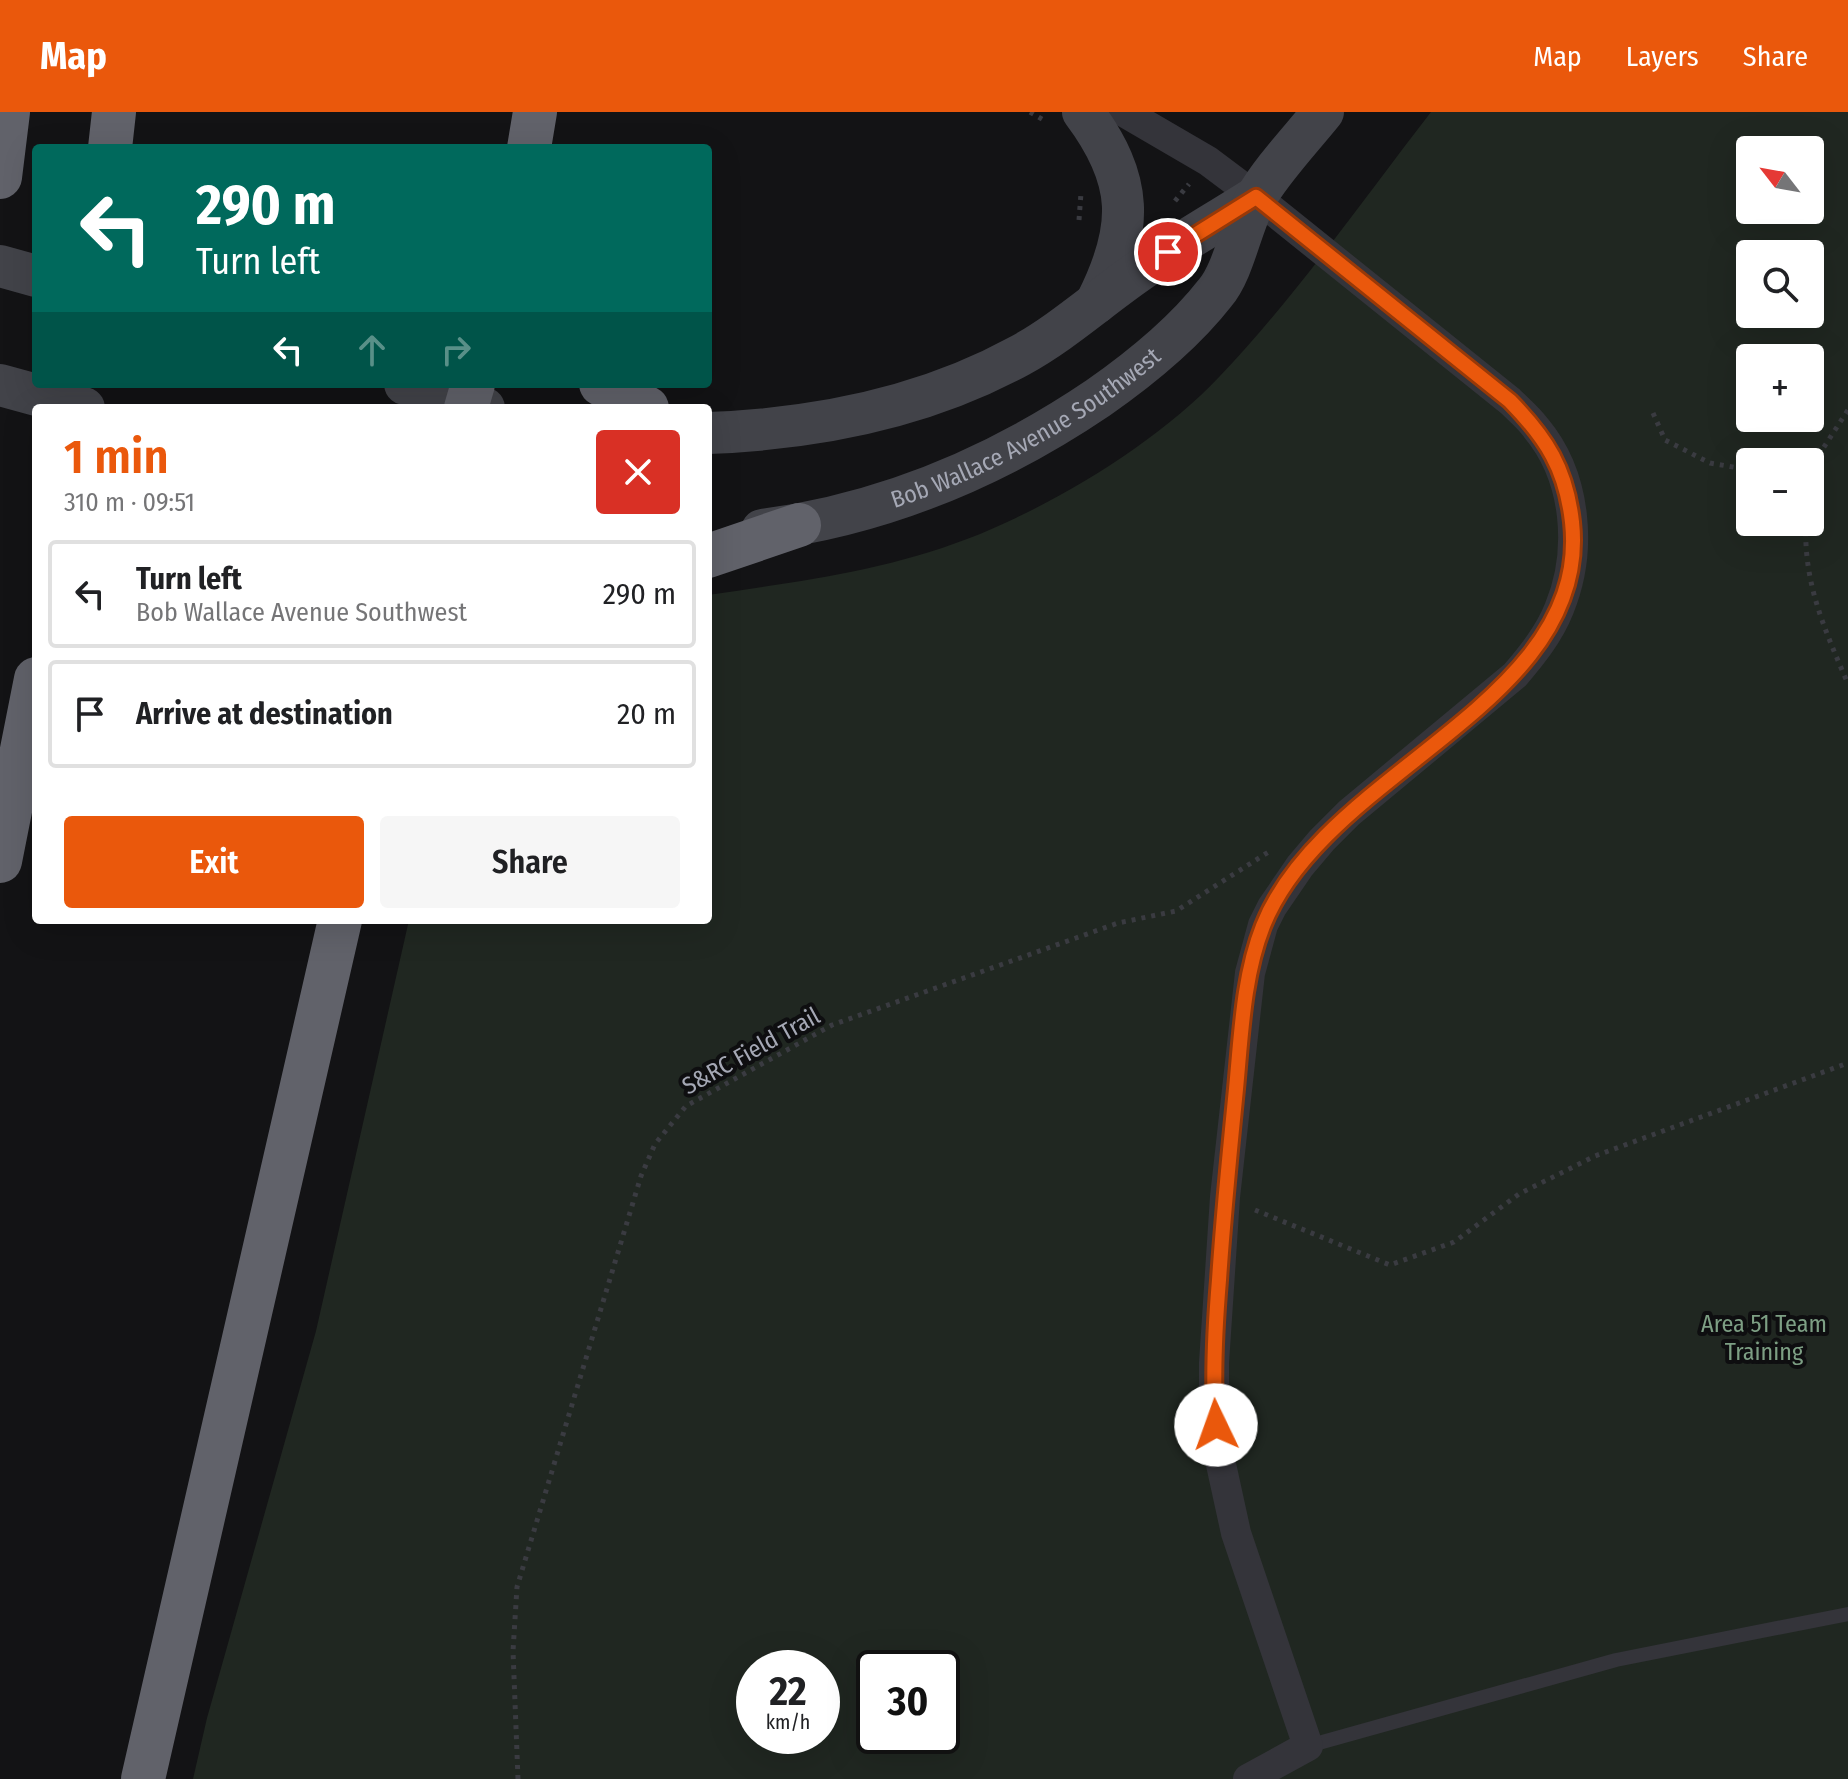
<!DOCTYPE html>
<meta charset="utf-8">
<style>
body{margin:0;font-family:"Fira Sans Condensed",sans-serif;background:#f6f6f6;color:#202124;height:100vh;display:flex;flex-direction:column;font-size:30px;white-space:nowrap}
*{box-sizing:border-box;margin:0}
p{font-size:26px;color:#757577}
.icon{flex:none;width:44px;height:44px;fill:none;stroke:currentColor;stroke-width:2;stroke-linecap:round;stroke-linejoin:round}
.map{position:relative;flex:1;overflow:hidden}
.drawer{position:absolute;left:32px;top:292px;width:680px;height:520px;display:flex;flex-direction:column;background:#fff;border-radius:8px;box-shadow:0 8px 32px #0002}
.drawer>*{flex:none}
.top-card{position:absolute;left:32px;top:32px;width:680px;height:244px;border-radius:8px;box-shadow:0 8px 32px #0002;background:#00695c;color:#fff;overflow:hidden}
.needle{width:52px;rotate:301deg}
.buttons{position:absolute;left:1736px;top:24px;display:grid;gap:16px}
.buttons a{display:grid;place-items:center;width:88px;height:88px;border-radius:8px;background:#fff;box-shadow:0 8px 32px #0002;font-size:40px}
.speed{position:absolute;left:736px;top:1538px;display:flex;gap:16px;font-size:40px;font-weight:700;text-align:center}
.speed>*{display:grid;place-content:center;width:104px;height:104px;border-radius:50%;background:#fff;box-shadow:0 8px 32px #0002;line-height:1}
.speed small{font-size:20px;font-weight:400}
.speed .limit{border:4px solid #111;border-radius:12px;background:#fff;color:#111}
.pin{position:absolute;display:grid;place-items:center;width:68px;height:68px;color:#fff;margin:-34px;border:4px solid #fff;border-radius:50%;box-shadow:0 2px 8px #0007}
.me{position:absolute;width:88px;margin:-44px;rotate:357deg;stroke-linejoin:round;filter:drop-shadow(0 0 6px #0008)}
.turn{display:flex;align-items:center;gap:28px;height:168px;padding:0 32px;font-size:36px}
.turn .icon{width:104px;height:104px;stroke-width:2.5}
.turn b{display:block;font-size:56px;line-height:68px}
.lanes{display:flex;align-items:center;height:76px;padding:0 32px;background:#0003;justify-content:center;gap:40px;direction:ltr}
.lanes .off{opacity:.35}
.round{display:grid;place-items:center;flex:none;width:84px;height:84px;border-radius:8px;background:#f6f6f6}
.head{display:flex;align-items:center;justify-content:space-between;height:136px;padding:0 32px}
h1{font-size:48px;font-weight:600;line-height:60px;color:#ea580c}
.cta{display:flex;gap:16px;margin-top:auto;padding:16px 32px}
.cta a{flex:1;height:92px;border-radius:8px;background:#ea580c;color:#fff;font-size:32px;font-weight:600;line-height:92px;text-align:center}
.cta a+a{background:#f6f6f6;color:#202124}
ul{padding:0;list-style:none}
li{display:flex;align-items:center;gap:24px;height:108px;margin:0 16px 12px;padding:0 16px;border:4px solid #e0e0e0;border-radius:8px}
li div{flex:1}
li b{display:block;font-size:30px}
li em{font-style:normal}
header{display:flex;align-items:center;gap:48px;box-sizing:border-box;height:112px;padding:0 40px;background:#ea580c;color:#fff}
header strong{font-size:38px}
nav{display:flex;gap:44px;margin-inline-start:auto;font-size:28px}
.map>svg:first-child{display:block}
.green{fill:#202721;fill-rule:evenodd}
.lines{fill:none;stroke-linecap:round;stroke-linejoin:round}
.path{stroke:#3a3b41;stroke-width:5;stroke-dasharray:4 6;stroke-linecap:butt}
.service{stroke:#34343a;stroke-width:14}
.minor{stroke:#34343a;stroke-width:30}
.secondary{stroke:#424349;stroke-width:42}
.motorway{stroke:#61626a;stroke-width:44}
.secondary-bridge{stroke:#424349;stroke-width:42}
.route-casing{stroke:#983908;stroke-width:20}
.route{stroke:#ea580c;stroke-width:14}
.labels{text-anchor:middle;stroke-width:8;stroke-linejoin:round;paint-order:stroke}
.street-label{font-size:24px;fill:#a5a8b5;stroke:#0e0e10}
.park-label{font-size:24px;fill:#7d9f84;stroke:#0e0e10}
</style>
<header>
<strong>Map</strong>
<nav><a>Map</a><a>Layers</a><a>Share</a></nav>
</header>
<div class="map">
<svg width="1848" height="1667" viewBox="0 0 1848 1667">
<rect width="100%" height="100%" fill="#131315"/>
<path class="green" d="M 1431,0 L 1848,0 L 1848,1667 L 193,1667 L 207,1606 L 316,1219 L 409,808 L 708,808 L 708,483 C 796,470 884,459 967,427 C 1053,394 1157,331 1220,264 C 1297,183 1362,89 1431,0 ZM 1750,38 L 1810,38 L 1810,98 L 1750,98 ZM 1750,142 L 1810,142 L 1810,202 L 1750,202 ZM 1750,246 L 1810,246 L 1810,306 L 1750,306 ZM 1750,350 L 1810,350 L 1810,410 L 1750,410 ZM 754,1556 L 822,1556 L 822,1624 L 754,1624 ZM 874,1556 L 942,1556 L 942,1624 L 874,1624 Z"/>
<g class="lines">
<path class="path" d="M 1030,0 L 1047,10
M 1175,89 L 1189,72
M 1079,108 L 1081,81
M 1653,301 L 1665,328 L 1710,351 L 1750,358
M 1810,383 L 1822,338 L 1848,298
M 1806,410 C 1803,471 1825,518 1848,572
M 1255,1098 L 1390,1153 L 1454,1130 L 1519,1082 L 1595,1044 L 1848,951
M 518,1667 L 513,1539 L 517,1475 L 641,1064 L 655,1032 L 686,994 L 832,913 L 1118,811 L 1176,799 L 1270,739"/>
<path class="service" d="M 1308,1634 L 1616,1548 L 1848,1502"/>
<path class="minor" d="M 1124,0 L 1208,49 L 1256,85 L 1510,289 C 1519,298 1529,306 1536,316 C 1577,365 1583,439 1559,497 C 1549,522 1532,543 1515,563 L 1349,701 L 1322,728 L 1300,754 L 1272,795 L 1263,813 L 1250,861 L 1225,1085 L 1214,1251 L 1214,1292 L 1217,1334 L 1236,1421 L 1308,1634 L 1248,1667"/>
<g class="secondary">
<path d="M 1083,0 C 1134,68 1134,116 1096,191"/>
<path d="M 0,154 L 36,164"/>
<path d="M 405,272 L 484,296"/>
<path d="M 708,321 C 815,317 924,296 1019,244 C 1065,219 1104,182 1148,153 C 1183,129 1220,108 1256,85"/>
<path id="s1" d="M 762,418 C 885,402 996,355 1098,286 C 1141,256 1183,222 1215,181 C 1234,159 1241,113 1256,86 C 1270,60 1303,25 1323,0"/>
</g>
<path class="motorway" d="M 110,36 L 114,0
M 529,36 L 535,0
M 0,65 L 8,0
M 601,272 L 647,296
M 466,296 L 473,272
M 708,444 L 799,413
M 0,749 L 36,567
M 143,1667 L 340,808"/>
<path class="secondary-bridge" d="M 0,273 L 84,296"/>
</g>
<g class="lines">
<g class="route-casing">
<path id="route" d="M 1168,140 L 1256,85 L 1510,289 C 1547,327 1566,357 1572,410 C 1592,592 1325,657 1263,814 C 1242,867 1241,930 1235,987 C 1229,1047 1223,1107 1219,1168 C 1215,1216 1212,1265 1216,1313"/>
</g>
<use href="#route" class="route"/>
</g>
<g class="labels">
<g class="street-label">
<text dy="8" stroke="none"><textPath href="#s1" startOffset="286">Bob Wallace Avenue Southwest</textPath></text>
<text transform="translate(751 939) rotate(-29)" y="8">S&amp;RC Field Trail</text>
</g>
<g class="park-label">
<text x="1764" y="1220">Area 51 Team<tspan x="1764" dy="28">Training</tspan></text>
</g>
</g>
</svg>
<div class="buttons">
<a><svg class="needle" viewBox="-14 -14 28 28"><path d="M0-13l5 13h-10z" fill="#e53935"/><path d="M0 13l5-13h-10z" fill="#757577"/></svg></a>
<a><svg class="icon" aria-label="search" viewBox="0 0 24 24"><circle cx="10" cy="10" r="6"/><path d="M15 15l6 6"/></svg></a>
<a>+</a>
<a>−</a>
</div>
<div class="speed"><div>22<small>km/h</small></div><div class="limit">30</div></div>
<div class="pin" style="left:1168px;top:140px;background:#d93025"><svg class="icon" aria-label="arrive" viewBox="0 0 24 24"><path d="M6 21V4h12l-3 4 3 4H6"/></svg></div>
<svg class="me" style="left:1216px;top:1313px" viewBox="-20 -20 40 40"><circle r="19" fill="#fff"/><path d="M0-13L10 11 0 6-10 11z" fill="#ea580c"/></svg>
<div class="top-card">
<div class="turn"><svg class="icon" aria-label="left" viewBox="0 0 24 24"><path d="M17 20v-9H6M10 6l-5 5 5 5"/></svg><div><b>290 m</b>Turn left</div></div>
<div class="lanes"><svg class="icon" aria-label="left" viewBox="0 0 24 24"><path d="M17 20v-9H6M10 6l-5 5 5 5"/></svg><svg class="icon off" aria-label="ahead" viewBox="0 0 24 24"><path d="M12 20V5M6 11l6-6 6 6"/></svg><svg class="icon off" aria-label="right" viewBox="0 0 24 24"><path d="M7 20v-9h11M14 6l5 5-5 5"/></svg></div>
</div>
<section class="drawer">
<div class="head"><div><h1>1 min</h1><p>310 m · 09:51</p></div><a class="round" style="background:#d93025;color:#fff"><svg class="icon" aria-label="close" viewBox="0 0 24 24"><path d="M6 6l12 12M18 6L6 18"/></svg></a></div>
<ul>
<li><svg class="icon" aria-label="left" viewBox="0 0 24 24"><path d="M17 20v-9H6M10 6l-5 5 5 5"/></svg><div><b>Turn left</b><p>Bob Wallace Avenue Southwest</p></div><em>290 m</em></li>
<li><svg class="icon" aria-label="arrive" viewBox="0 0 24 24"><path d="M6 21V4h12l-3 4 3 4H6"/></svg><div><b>Arrive at destination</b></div><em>20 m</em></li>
</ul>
<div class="cta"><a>Exit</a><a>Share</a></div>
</section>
</div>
